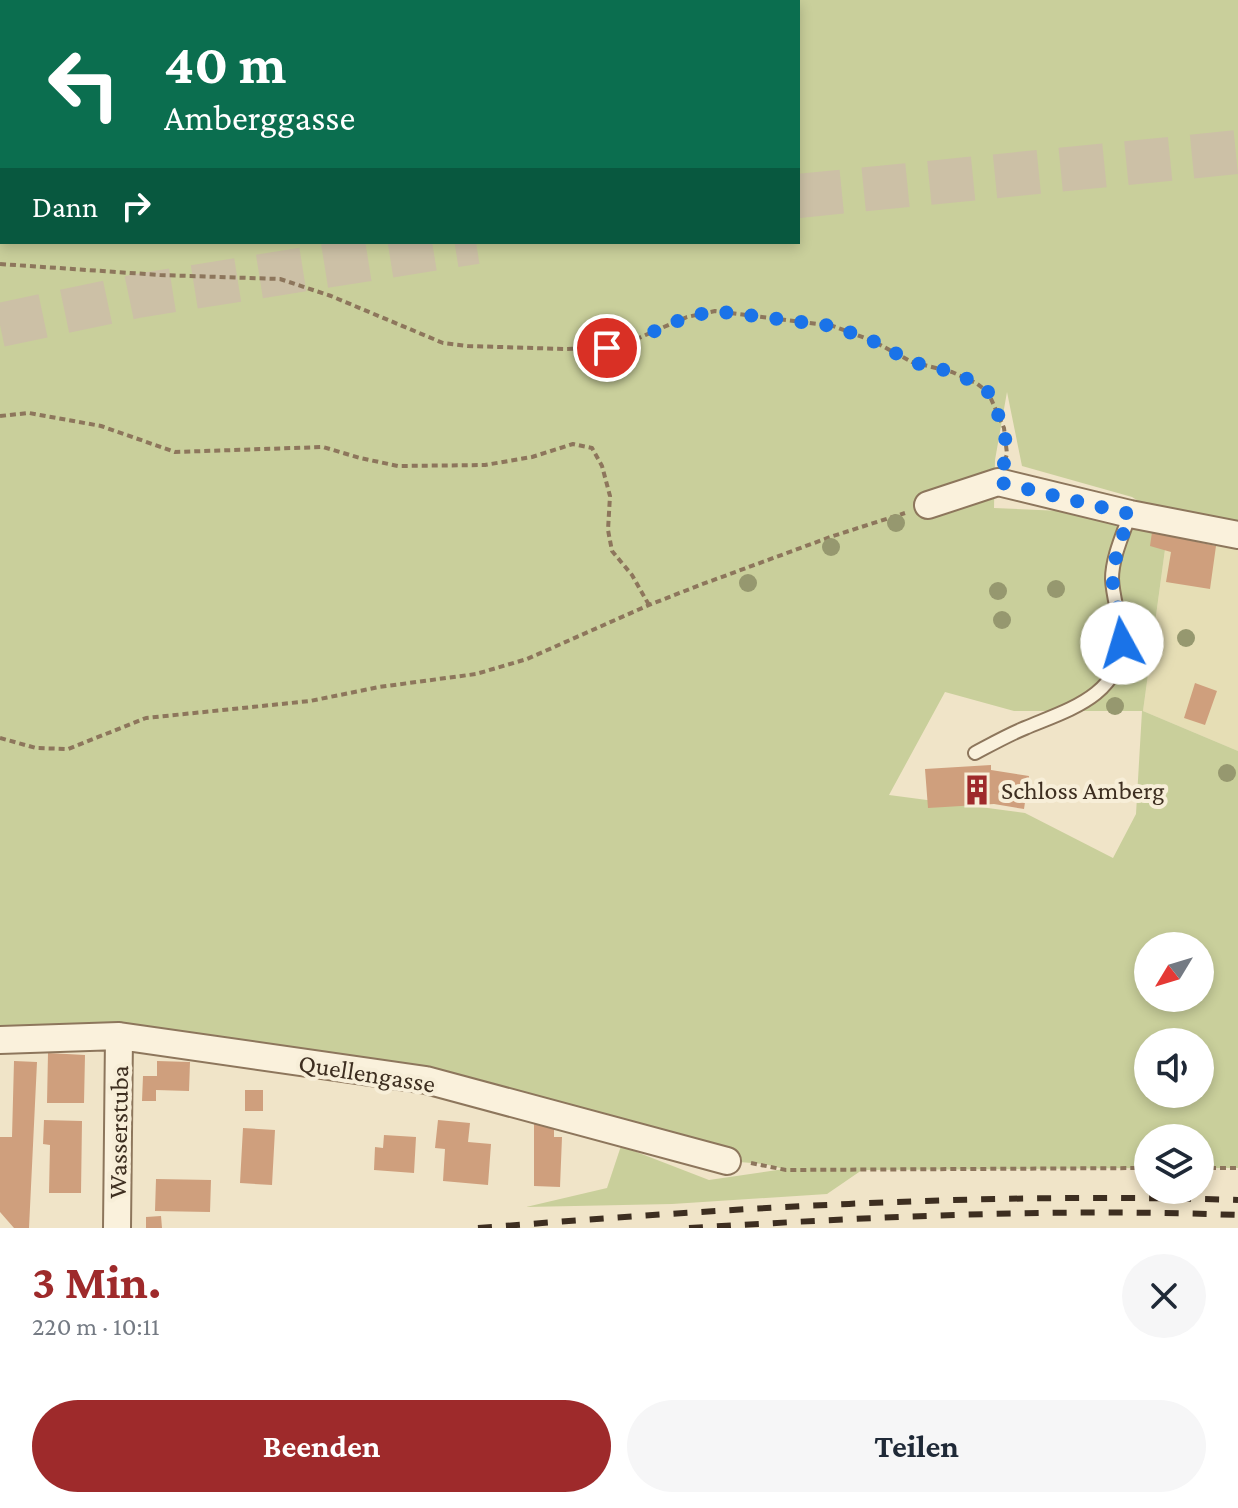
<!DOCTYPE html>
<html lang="de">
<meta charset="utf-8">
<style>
body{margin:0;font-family:"Crimson Pro",serif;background:#f6f6f7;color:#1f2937;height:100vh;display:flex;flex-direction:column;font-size:30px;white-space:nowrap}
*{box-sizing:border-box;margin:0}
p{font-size:26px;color:#747a83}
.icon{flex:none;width:44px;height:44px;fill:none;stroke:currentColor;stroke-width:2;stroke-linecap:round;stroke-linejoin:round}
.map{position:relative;height:1228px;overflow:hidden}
.side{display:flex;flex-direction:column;background:#fff;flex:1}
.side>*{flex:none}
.guide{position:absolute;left:0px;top:0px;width:800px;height:244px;box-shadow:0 4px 12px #0003;background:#0b6e4f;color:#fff;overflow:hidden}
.needle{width:52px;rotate:232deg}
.buttons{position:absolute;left:1134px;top:932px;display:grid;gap:16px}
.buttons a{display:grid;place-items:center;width:80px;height:80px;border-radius:50%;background:#fff;box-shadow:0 4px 12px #0003;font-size:40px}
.pin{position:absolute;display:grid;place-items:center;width:68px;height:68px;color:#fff;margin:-34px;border:4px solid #fff;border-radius:50%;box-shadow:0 2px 8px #0007}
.me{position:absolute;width:88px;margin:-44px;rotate:354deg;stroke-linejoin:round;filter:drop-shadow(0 0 6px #0008)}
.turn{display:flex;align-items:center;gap:28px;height:168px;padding:0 32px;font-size:36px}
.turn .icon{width:104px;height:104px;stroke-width:2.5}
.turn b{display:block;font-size:56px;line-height:68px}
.then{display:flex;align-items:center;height:76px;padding:0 32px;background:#0003;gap:16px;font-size:30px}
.round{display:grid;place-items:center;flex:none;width:84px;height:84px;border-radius:42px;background:#f6f6f7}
.summary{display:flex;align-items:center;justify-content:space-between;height:136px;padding:0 32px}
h1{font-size:48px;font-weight:700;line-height:60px;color:#9e2a2b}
.button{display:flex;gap:16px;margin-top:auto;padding:16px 32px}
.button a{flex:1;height:92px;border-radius:48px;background:#9e2a2b;color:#fff;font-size:32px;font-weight:700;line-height:92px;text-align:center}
.button a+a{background:#f6f6f7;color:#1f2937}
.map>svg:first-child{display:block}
.farmland{fill:#e6deb5}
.green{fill:#c9cf9b;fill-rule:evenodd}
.building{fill:#cf9f7d}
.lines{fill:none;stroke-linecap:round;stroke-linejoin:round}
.motorway-tunnel{stroke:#ccc0a6;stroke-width:44;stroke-dasharray:44 22;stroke-linecap:butt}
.service-casing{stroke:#8d765c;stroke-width:16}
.minor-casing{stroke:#8d765c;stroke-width:30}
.path{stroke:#8d765c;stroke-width:4;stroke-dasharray:6 4;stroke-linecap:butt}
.service{stroke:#faf1dc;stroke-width:12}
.minor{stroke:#faf1dc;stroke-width:26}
.rail{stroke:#3d2e20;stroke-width:6;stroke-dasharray:14 14;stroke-linecap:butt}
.tree{fill:#96986f}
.route{stroke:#1a73e8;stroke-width:14;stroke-dasharray:0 25.2}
.labels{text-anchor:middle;stroke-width:8;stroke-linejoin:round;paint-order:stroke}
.poi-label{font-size:26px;fill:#3d2e20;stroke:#f7eed8;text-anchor:start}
.street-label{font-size:26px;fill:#3d2e20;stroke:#f7eed8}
</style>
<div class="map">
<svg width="1238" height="1228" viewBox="0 0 1238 1228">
<rect width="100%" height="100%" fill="#f0e4c8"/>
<path class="farmland" d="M 1169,520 L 1238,529 L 1238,751 L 1143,711 Z"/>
<path class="green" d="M 0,0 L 1238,0 L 1238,529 L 1169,520 L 1143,711 L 1238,751 L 1238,1168 L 1200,1168 L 1200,1138 L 1148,1138 L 1148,1168 L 862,1170 L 827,1194 L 672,1204 L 526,1207 L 607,1188 L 621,1146 L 709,1180 L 784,1169 L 764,1164 L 727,1161 L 290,1060 L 0,1040 ZM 2,2 L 798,2 L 798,242 L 2,242 ZM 1007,392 L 1022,466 L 1132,497 L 1167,519 L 1130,514 L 994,508 L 995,460 ZM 945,692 L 1014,711 L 1142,711 L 1136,814 L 1113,858 L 1025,813 L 889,795 ZM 1148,946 L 1200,946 L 1200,998 L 1148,998 ZM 1148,1042 L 1200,1042 L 1200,1094 L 1148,1094 Z"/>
<path class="building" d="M 1152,532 L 1216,546 L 1210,589 L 1166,582 L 1171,552 L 1150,546 Z
M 1195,683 L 1217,691 L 1205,725 L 1184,718 Z
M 991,765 L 991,770 L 1029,776 L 1024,809 L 994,804 L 928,808 L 925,769 Z
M 48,1053 L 85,1055 L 84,1103 L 47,1103 Z
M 14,1061 L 37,1062 L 29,1228 L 14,1228 L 0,1212 L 0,1137 L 12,1137 Z
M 157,1061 L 190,1062 L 189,1091 L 156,1090 L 156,1101 L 142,1101 L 143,1076 L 157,1076 Z
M 245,1090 L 263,1090 L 263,1111 L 245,1111 Z
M 534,1119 L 554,1123 L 554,1137 L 562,1137 L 560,1187 L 534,1186 Z
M 44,1120 L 82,1121 L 81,1193 L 49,1193 L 50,1145 L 43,1144 Z
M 438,1120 L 470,1123 L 468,1142 L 491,1144 L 488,1185 L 443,1181 L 445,1149 L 435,1148 Z
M 243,1128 L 275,1130 L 272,1185 L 240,1183 Z
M 384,1135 L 416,1137 L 414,1173 L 374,1170 L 375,1147 L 383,1148 Z
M 156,1179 L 211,1180 L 210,1212 L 155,1211 Z
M 161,1216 L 162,1228 L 146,1228 L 146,1217 Z"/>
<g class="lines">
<path class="motorway-tunnel" d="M 475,2 L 485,0
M 0,96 L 2,96
M 798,196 L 1238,152
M 0,325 L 137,296 L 476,242"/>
<g class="service-casing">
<path id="service" d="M 975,753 C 992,744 1008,735 1025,728 C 1067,710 1122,696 1121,640 C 1121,619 1113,600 1112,579 C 1112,558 1123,534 1130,514"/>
</g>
<g class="minor-casing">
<path id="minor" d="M 928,505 L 998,482 L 1130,514 L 1238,535
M 0,1040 L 119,1036 L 426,1080 L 727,1161
M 117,1228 L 119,1036"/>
</g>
<path class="path" d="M 0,264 L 160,275 L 280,279 L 331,296 L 443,343 L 468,346 L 564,349 L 607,348 L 634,340 L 687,317 L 715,311 L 833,326 L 873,341 L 912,362 L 952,372 L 976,383 L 988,392 L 1004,428 L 1007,454 L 1005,460
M 0,416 L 29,413 L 101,426 L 175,452 L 323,447 L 360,458 L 398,466 L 485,465 L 532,457 L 573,444 L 592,448 L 602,466 L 610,496 L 608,530 L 612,551 L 632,575 L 649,605
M 0,738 L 36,748 L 68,749 L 146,718 L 310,701 L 379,687 L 476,674 L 527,659 L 649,605 L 700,585 L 833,536 L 905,513
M 751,1163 L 786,1170 L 1148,1168
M 1200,1168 L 1238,1168"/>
<use href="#service" class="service"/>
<use href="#minor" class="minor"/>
<path class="rail" d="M 478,1228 C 731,1208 984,1192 1238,1200
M 689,1228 C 871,1217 1055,1208 1238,1215"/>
</g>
<g class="tree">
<circle cx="896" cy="523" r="9"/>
<circle cx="831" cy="547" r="9"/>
<circle cx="748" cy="583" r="9"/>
<circle cx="1056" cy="589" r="9"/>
<circle cx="998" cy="591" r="9"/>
<circle cx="1002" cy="620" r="9"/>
<circle cx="1186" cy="638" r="9"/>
<circle cx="1115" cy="706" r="9"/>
<circle cx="1227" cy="773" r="9"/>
</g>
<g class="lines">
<path class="route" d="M 607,348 L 634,340 L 687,317 L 715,311 L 833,326 L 873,341 L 912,362 L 952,372 L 976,383 L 988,392 L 1004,428 L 1007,454 L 998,482 L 1130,514 L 1117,552 L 1112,579 L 1119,613 L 1122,643"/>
</g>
<defs>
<g id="building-bare" transform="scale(2.4)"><path d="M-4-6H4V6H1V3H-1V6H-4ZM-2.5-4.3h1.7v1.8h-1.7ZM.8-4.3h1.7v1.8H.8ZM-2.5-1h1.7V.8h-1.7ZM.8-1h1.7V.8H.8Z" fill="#9e2a2b" stroke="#f7eed8" stroke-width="2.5" paint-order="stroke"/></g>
</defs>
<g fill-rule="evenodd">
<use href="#building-bare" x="977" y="790"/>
</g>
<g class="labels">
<g class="poi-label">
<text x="1001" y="799">Schloss Amberg</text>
</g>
<g class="street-label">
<text transform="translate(367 1073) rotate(9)" y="9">Quellengasse</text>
<text transform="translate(118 1132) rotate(-89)" y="9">Wasserstuba</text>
</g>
</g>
</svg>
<div class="buttons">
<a><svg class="needle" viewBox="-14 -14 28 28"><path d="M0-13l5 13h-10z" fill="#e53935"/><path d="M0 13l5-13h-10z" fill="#747a83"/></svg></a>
<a><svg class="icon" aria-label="sound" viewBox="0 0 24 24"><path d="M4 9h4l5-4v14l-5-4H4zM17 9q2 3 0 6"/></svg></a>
<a><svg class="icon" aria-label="layers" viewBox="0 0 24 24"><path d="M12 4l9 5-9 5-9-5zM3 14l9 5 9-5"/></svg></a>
</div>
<div class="pin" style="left:607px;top:348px;background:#d93025"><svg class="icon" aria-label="arrive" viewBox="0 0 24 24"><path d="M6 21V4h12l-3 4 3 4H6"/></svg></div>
<svg class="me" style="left:1122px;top:643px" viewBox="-20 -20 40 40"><circle r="19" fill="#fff"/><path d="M0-13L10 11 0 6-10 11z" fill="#1a73e8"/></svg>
<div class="guide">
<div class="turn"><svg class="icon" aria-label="left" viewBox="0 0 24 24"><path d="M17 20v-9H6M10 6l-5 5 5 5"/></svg><div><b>40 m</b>Amberggasse</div></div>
<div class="then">Dann<svg class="icon" aria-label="right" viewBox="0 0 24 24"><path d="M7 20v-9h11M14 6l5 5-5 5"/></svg></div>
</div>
</div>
<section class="side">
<div class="summary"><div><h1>3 Min.</h1><p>220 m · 10:11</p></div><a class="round"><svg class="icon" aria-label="close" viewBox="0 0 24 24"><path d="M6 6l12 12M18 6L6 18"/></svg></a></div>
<div class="button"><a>Beenden</a><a>Teilen</a></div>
</section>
